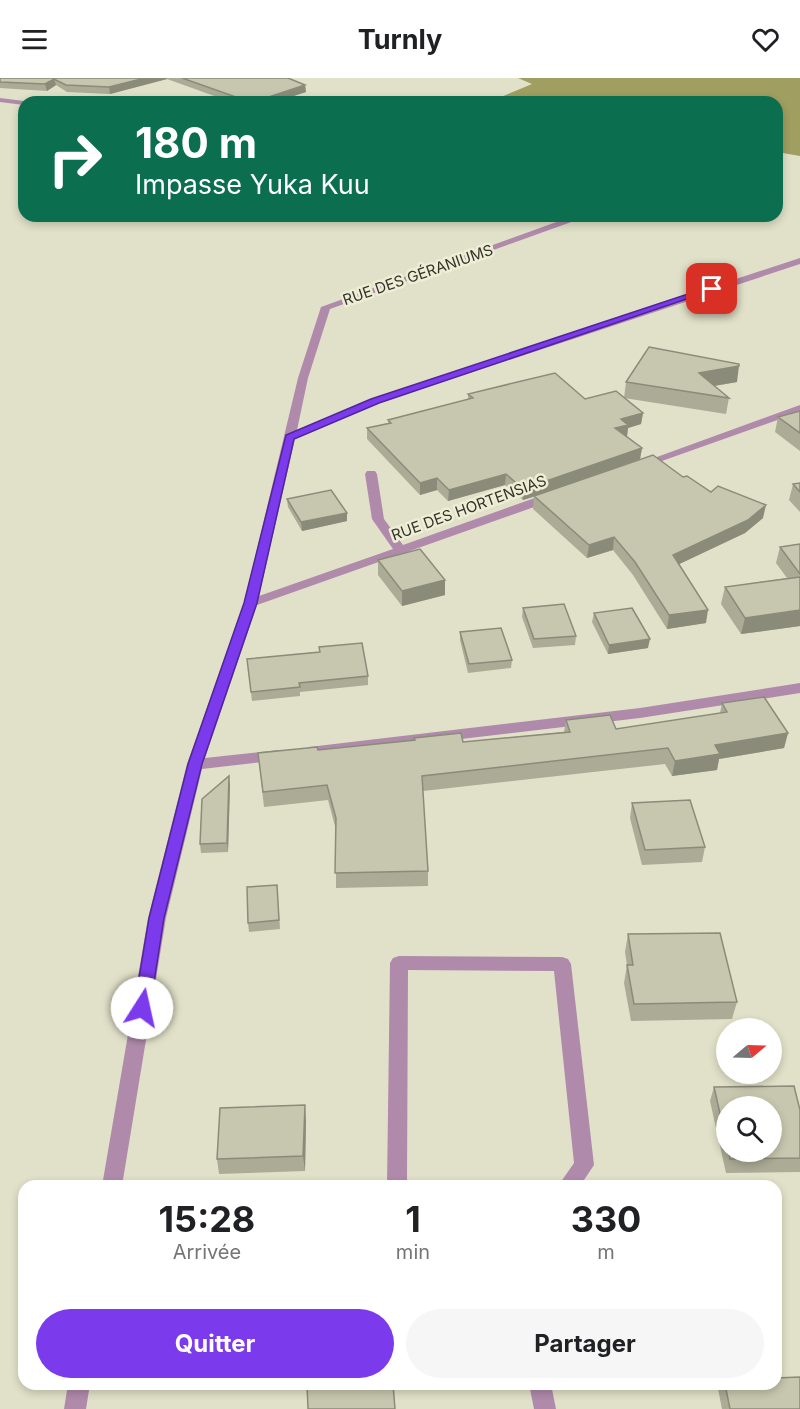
<!DOCTYPE html>
<html lang="fr">
<meta charset="utf-8">
<style>
body{margin:0;font-family:Inter,sans-serif;background:#f6f6f6;color:#202124;height:100vh;display:flex;flex-direction:column;font-size:22px;white-space:nowrap}
*{box-sizing:border-box;margin:0}
p{font-size:20px;color:#757577}
.icon{flex:none;width:33px;height:33px;fill:none;stroke:currentColor;stroke-width:2;stroke-linecap:round;stroke-linejoin:round}
.map{position:relative;flex:1;overflow:hidden}
.panel{position:absolute;left:18px;top:1102px;width:764px;height:210px;display:flex;flex-direction:column;background:#fff;border-radius:18px;box-shadow:0 3px 9px #0003}
.panel>*{flex:none}
.hud{position:absolute;left:18px;top:18px;width:765px;height:126px;border-radius:18px;box-shadow:0 3px 9px #0003;background:#0b6e4f;color:#fff;overflow:hidden}
.needle{width:39px;rotate:71deg}
.tools{position:absolute;left:716px;top:940px;display:grid;gap:12px}
.tools a{display:grid;place-items:center;width:66px;height:66px;border-radius:50%;background:#fff;box-shadow:0 3px 9px #0003;font-size:30px}
.pin{position:absolute;display:grid;place-items:center;width:51px;height:51px;color:#fff;margin:-26px;border-radius:12px;box-shadow:0 3px 9px #0006}
.me{position:absolute;width:66px;margin:-33px;rotate:10deg;stroke-linejoin:round;filter:drop-shadow(0 0 4px #0008)}
.turn{display:flex;align-items:center;gap:21px;height:126px;padding:0 18px;font-size:27px}
.turn .icon{width:78px;height:78px;stroke-width:2.5}
.turn b{display:block;font-size:42px;line-height:51px}
.eta{display:flex;justify-content:space-evenly;align-items:center;height:102px;text-align:center}
.eta b{font-size:36px;font-weight:700;line-height:42px}
.cta{display:flex;gap:12px;margin-top:auto;padding:12px 18px}
.cta a{flex:1;height:69px;border-radius:36px;background:#7c3aed;color:#fff;font-size:24px;font-weight:700;line-height:69px;text-align:center}
.cta a+a{background:#f6f6f6;color:#202124}
header{display:flex;justify-content:space-between;align-items:center;height:78px;padding:0 18px;background:#fff;font-size:27px;font-weight:700}
.map>svg:first-child{display:block}
.forest{fill:#a09e60}
.lines{fill:none;stroke-linecap:round;stroke-linejoin:round}
.minor{fill:#b08aab;fill-rule:evenodd}
.wall{fill:#abab96;fill-rule:evenodd}
.shaded-wall{fill:#8b8b7a}
.building{fill:#c7c7af;stroke:#8b8b7a;stroke-width:1.5}
.route{fill:#7c3aed;stroke:#51269a;stroke-width:1.5}
.labels{text-anchor:middle;stroke-width:5;stroke-linejoin:round;paint-order:stroke}
.street-label{font-size:15px;fill:#33332a;stroke:#eeeed6}
</style>
<header><svg class="icon" aria-label="menu" viewBox="0 0 24 24"><path d="M4 6h16M4 12h16M4 18h16"/></svg>Turnly<svg class="icon" aria-label="heart" viewBox="0 0 24 24"><path d="M12 20l-8-8c-3-5 5-10 8-4 3-6 11-1 8 4z"/></svg></header>
<div class="map">
<svg width="800" height="1331" viewBox="0 0 800 1331">
<rect width="100%" height="100%" fill="#e1e1c9"/>
<path class="forest" d="M 518,0 L 800,0 L 800,78 L 777,74 L 777,24 L 489,24 L 532,6 Z"/>
<g class="lines">
<path class="minor" d="M 0,20 L 24,23 L 27,24 L 24,24 L 24,27 L 0,24 Z
M 573,138 L 588,138 L 330,231 L 308,300 L 297,352 L 371,321 L 800,180 L 800,186 L 379,325 L 295,361 L 259,518 L 393,471 L 372,441 L 365,396 L 367,393 L 375,393 L 377,396 L 384,441 L 403,467 L 546,416 L 554,416 L 556,419 L 554,422 L 257,527 L 205,680 L 279,672 L 287,677 L 279,682 L 202,691 L 166,840 L 122,1108 L 102,1108 L 148,840 L 187,686 L 244,525 L 298,300 L 321,229 Z
M 800,327 L 800,334 L 645,389 L 641,391 L 635,387 Z
M 800,605 L 800,615 L 640,640 L 309,679 L 301,674 L 309,669 L 640,630 Z
M 399,878 L 562,879 L 568,881 L 571,886 L 594,1087 L 580,1108 L 558,1108 L 574,1085 L 554,893 L 408,892 L 407,1108 L 387,1108 L 390,885 L 393,880 Z
M 68,1306 L 90,1306 L 86,1331 L 64,1331 Z
M 529,1306 L 551,1306 L 556,1331 L 534,1331 Z"/>
</g>
<path class="wall" d="M 0,0 L 288,0 L 305,7 L 306,14 L 275,24 L 231,24 L 167,1 L 110,16 L 67,14 L 56,7 L 47,13 L 0,10 Z
M 90,138 L 120,138 L 98,143 Z
M 626,304 L 737,304 L 714,308 L 729,320 L 726,336 L 624,320 Z
M 468,316 L 585,321 L 643,335 L 641,346 L 628,350 L 627,358 L 626,358 L 642,370 L 640,381 L 683,399 L 711,414 L 763,440 L 745,455 L 679,486 L 706,545 L 667,551 L 633,497 L 613,472 L 587,480 L 533,431 L 534,419 L 523,422 L 505,407 L 448,423 L 437,412 L 420,417 L 367,361 L 367,350 L 388,345 L 388,342 L 468,321 Z
M 800,333 L 800,373 L 775,354 L 778,339 Z
M 800,405 L 800,434 L 789,422 L 793,406 Z
M 287,421 L 347,443 L 302,453 L 288,429 Z
M 800,466 L 800,548 L 741,556 L 721,526 L 725,509 L 787,500 L 776,485 L 780,469 Z
M 378,482 L 445,502 L 445,517 L 402,528 L 378,497 Z
M 523,530 L 576,558 L 575,567 L 533,570 L 522,539 Z
M 594,535 L 648,570 L 608,576 L 592,544 Z
M 460,554 L 512,582 L 511,590 L 468,595 L 460,562 Z
M 319,569 L 368,598 L 368,607 L 300,614 L 300,618 L 252,623 L 247,581 L 319,574 Z
M 722,625 L 788,655 L 784,670 L 719,681 L 717,692 L 672,698 L 665,686 L 423,713 L 428,793 L 428,808 L 336,810 L 336,752 L 328,722 L 264,729 L 258,675 L 318,672 L 414,662 L 414,660 L 463,664 L 564,654 L 566,642 L 616,651 L 720,635 Z
M 230,707 L 228,774 L 201,775 L 200,766 Z
M 632,725 L 705,769 L 702,784 L 642,787 L 630,740 Z
M 277,807 L 280,851 L 249,854 L 248,845 Z
M 628,856 L 737,924 L 732,941 L 631,943 L 624,905 L 627,887 L 625,874 Z
M 714,1009 L 800,1032 L 800,1094 L 726,1095 L 710,1023 ZM 726,1029 L 771,1074 L 726,1074 Z
M 306,1042 L 305,1093 L 219,1096 L 217,1081 Z
M 717,1306 L 776,1306 L 800,1331 L 722,1331 Z"/>
<path class="shaded-wall" d="M 145,0 L 167,0 L 167,1 L 110,16 L 109,9 Z
M 54,1 L 56,7 L 47,13 L 45,6 Z
M 305,7 L 306,14 L 275,24 L 253,24 Z
M 97,138 L 120,138 L 98,143 Z
M 739,288 L 737,304 L 696,311 L 699,295 Z
M 643,335 L 641,346 L 628,350 L 627,358 L 614,361 L 615,350 L 621,341 Z
M 642,370 L 640,381 L 523,422 L 523,411 Z
M 506,396 L 505,407 L 448,423 L 449,412 Z
M 437,400 L 437,412 L 420,417 L 420,405 Z
M 766,427 L 763,440 L 745,455 L 671,490 L 673,477 Z
M 347,435 L 347,443 L 302,453 L 301,444 Z
M 614,459 L 613,472 L 587,480 L 589,467 Z
M 445,502 L 445,517 L 402,528 L 402,513 Z
M 708,532 L 706,545 L 667,551 L 669,537 Z
M 800,532 L 800,548 L 741,556 L 745,540 Z
M 650,561 L 648,570 L 608,576 L 609,567 Z
M 788,655 L 784,670 L 719,681 L 717,692 L 672,698 L 675,683 L 715,667 Z
M 229,698 L 230,707 L 228,774 L 227,765 Z
M 305,1027 L 306,1042 L 305,1093 L 303,1078 Z"/>
<path class="building" d="M 0,0 L 145,0 L 109,9 L 66,7 L 54,1 L 45,6 L 0,4 Z
M 182,0 L 288,0 L 305,7 L 253,24 L 250,24 Z
M 649,269 L 739,286 L 739,288 L 699,295 L 729,320 L 626,304 Z
M 555,295 L 585,321 L 616,313 L 643,335 L 621,341 L 628,347 L 615,350 L 642,370 L 523,411 L 506,396 L 449,412 L 437,400 L 420,405 L 367,350 L 391,345 L 388,342 L 473,320 L 468,316 Z
M 800,333 L 800,355 L 778,339 Z
M 653,377 L 683,399 L 687,398 L 711,414 L 718,408 L 766,427 L 748,442 L 673,477 L 708,532 L 669,537 L 635,484 L 614,459 L 589,467 L 534,418 Z
M 800,405 L 800,414 L 793,406 Z
M 331,412 L 347,435 L 301,444 L 287,421 Z
M 800,466 L 800,496 L 780,469 Z
M 420,471 L 445,502 L 402,513 L 378,482 Z
M 800,499 L 800,532 L 745,540 L 725,509 Z
M 564,526 L 576,558 L 534,561 L 523,530 Z
M 632,530 L 650,561 L 609,567 L 594,535 Z
M 501,550 L 512,582 L 469,586 L 460,554 Z
M 362,565 L 368,598 L 299,605 L 300,609 L 251,614 L 247,581 L 320,574 L 319,569 Z
M 764,619 L 788,655 L 715,667 L 720,676 L 675,683 L 668,670 L 422,698 L 428,793 L 335,795 L 336,740 L 327,707 L 263,714 L 258,675 L 317,669 L 318,672 L 415,662 L 414,660 L 461,655 L 463,664 L 570,654 L 566,642 L 610,637 L 616,651 L 727,634 L 722,625 Z
M 229,698 L 227,765 L 200,766 L 202,721 Z
M 690,722 L 705,769 L 645,772 L 632,725 Z
M 277,807 L 279,842 L 248,845 L 247,809 Z
M 720,855 L 737,924 L 634,926 L 627,887 L 633,887 L 628,856 Z
M 794,1008 L 800,1032 L 800,1080 L 730,1081 L 729,1074 L 771,1074 L 771,1029 L 726,1029 L 726,1062 L 714,1009 Z
M 305,1027 L 303,1078 L 217,1081 L 220,1030 Z
M 800,1299 L 800,1331 L 730,1331 L 725,1306 L 776,1306 L 776,1300 Z
M 307,1306 L 393,1306 L 395,1331 L 308,1331 Z"/>
<path class="route" d="M 709,209 L 716,211 L 379,325 L 294,361 L 257,525 L 202,686 L 164,840 L 150,930 L 148,934 L 142,936 L 136,934 L 134,930 L 149,840 L 188,686 L 244,525 L 286,357 L 371,321 Z"/>
<g class="labels">
<g class="street-label">
<text transform="translate(418 197) rotate(-19)" y="5">RUE DES GÉRANIUMS</text>
<text transform="translate(469 430) rotate(-20)" y="5">RUE DES HORTENSIAS</text>
</g>
</g>
</svg>
<div class="tools">
<a><svg class="needle" viewBox="-14 -14 28 28"><path d="M0-13l5 13h-10z" fill="#e53935"/><path d="M0 13l5-13h-10z" fill="#757577"/></svg></a>
<a><svg class="icon" aria-label="search" viewBox="0 0 24 24"><circle cx="10" cy="10" r="6"/><path d="M15 15l6 6"/></svg></a>
</div>
<div class="pin" style="left:712px;top:211px;background:#d93025"><svg class="icon" aria-label="arrive" viewBox="0 0 24 24"><path d="M6 21V4h12l-3 4 3 4H6"/></svg></div>
<svg class="me" style="left:142px;top:930px" viewBox="-20 -20 40 40"><circle r="19" fill="#fff"/><path d="M0-13L10 11 0 6-10 11z" fill="#7c3aed"/></svg>
<div class="hud">
<div class="turn"><svg class="icon" aria-label="right" viewBox="0 0 24 24"><path d="M7 20v-9h11M14 6l5 5-5 5"/></svg><div><b>180 m</b>Impasse Yuka Kuu</div></div>
</div>
<section class="panel">
<div class="eta">
<div><b>15:28</b><p>Arrivée</p></div>
<div><b>1</b><p>min</p></div>
<div><b>330</b><p>m</p></div>
</div>
<div class="cta"><a>Quitter</a><a>Partager</a></div>
</section>
</div>
